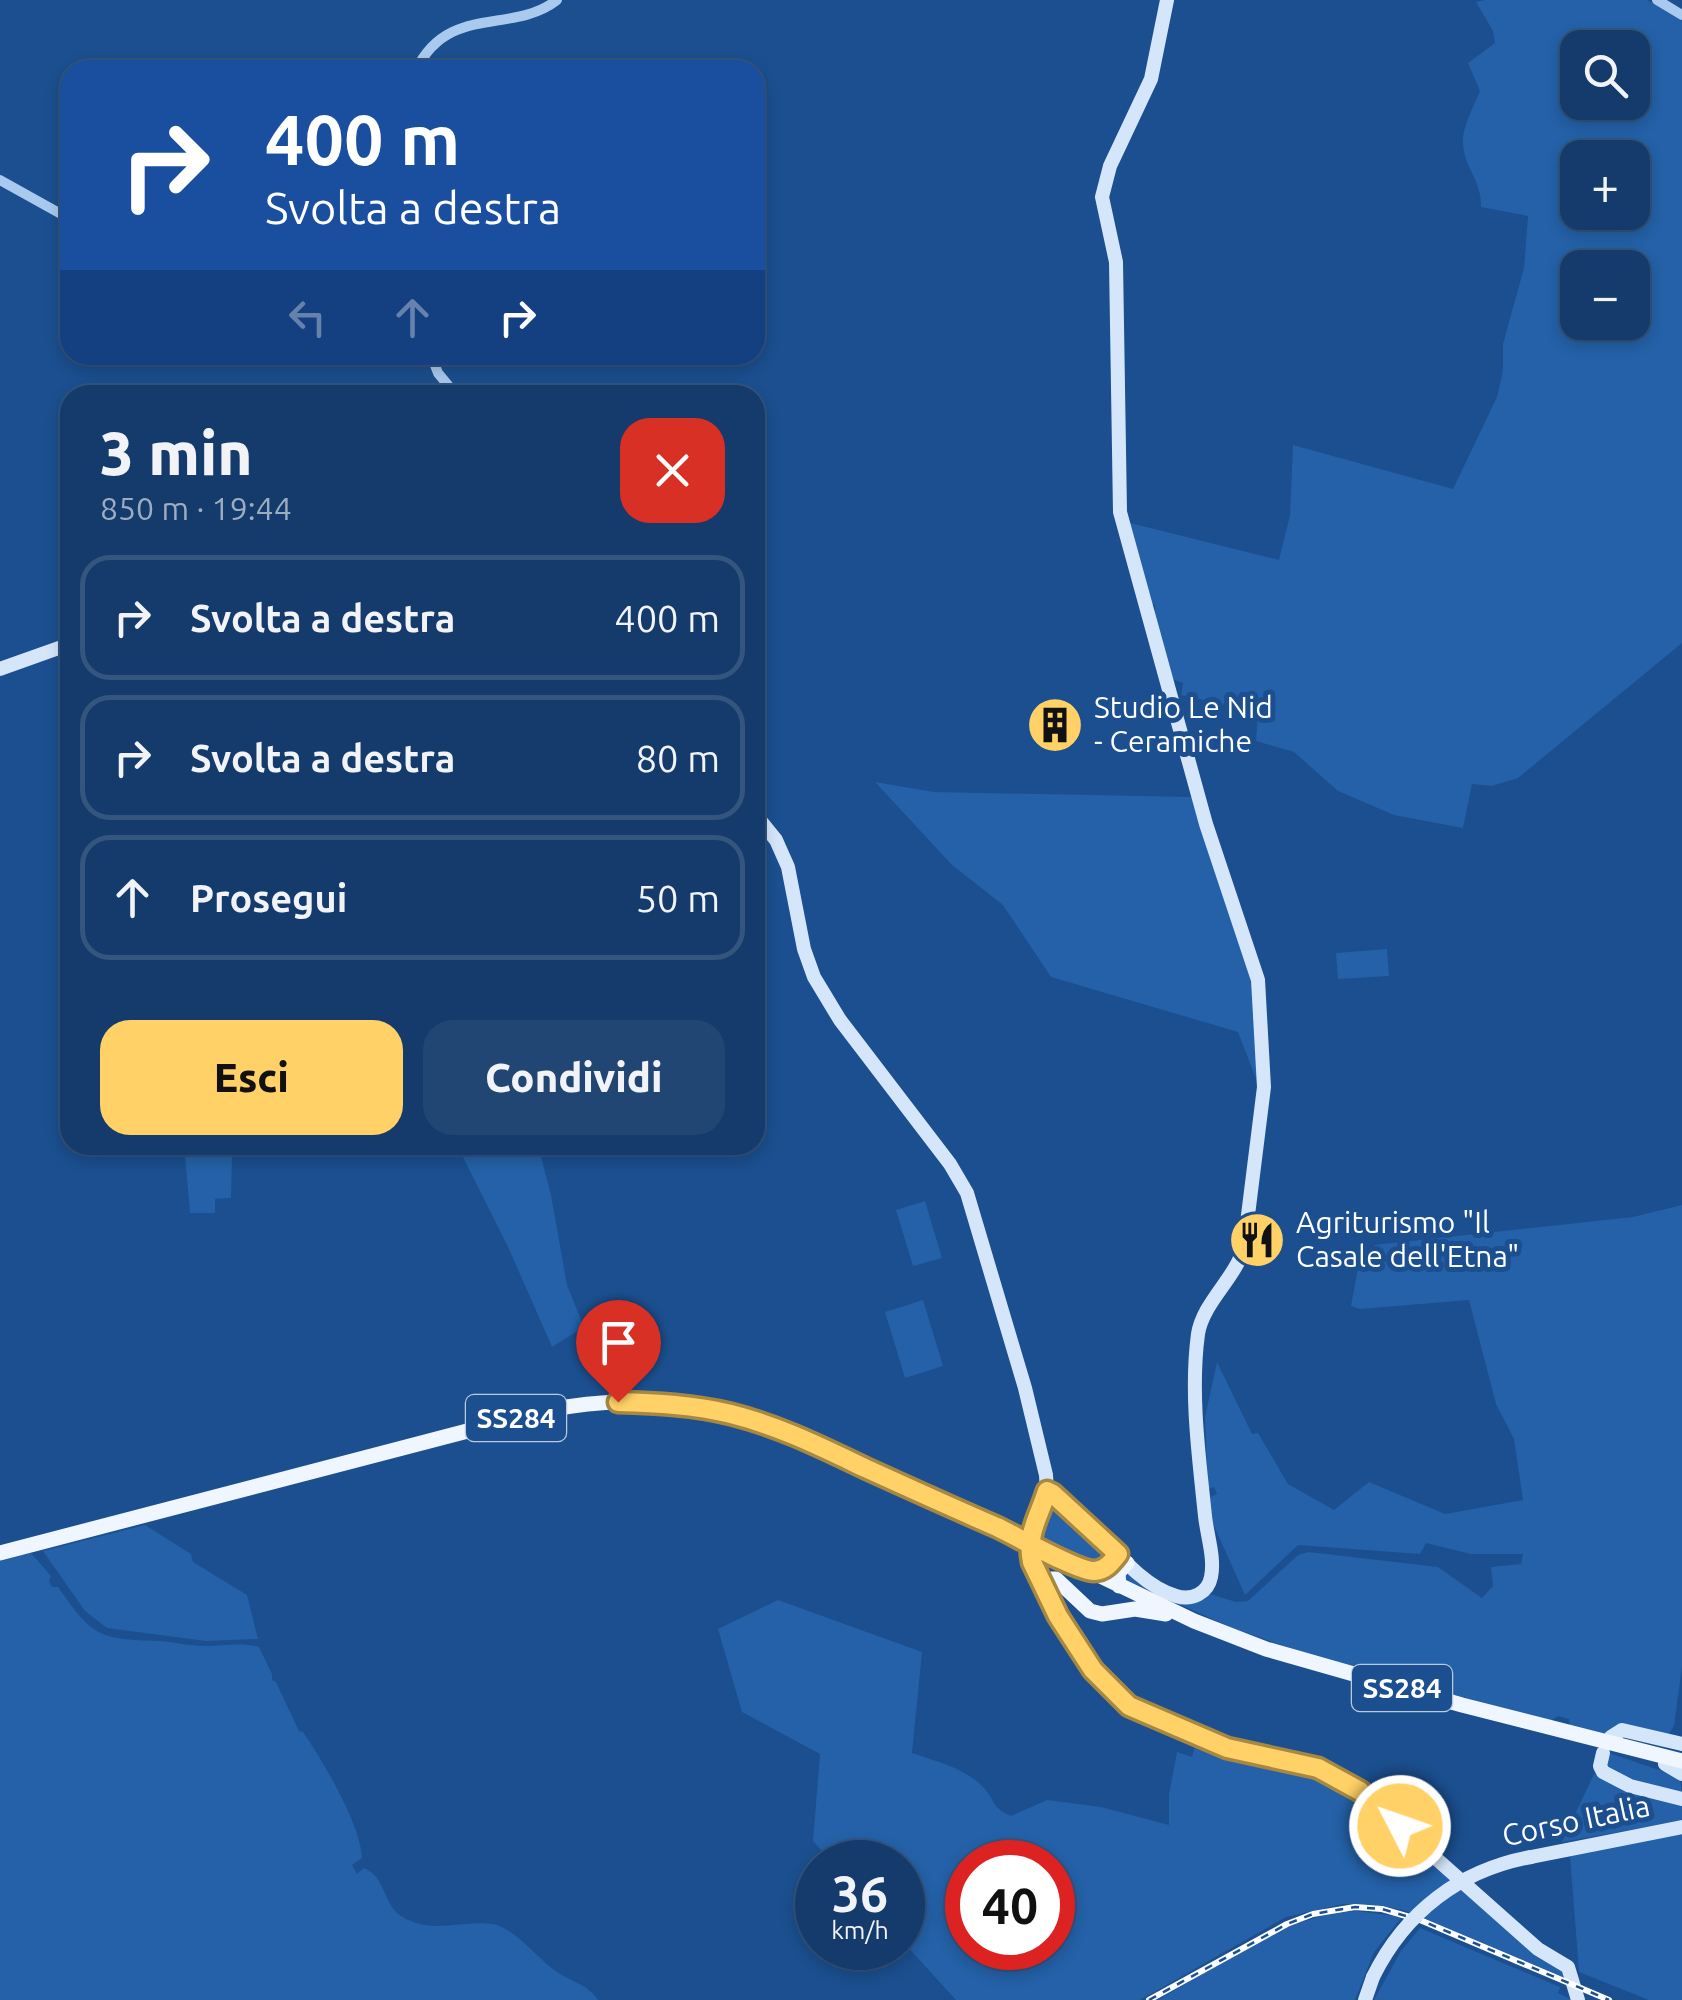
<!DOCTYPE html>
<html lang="it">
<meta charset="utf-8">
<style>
body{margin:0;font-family:Ubuntu,sans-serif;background:#214673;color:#f1f3f6;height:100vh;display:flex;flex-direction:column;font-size:38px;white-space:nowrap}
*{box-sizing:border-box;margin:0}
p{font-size:32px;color:#9dadc1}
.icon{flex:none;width:55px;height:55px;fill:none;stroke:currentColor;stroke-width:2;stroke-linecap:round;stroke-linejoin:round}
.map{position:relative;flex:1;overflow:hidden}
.side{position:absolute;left:60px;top:385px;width:705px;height:770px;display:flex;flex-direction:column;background:#143b6b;border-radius:30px;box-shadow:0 5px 15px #0003,0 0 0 2px #33557e}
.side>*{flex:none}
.hud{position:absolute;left:60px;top:60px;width:705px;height:305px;border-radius:30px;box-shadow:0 5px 15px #0003,0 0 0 2px #33557e;background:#1a4fa0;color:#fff;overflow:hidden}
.controls{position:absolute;left:1560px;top:30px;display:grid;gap:20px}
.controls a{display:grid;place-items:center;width:90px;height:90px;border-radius:20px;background:#143b6b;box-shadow:0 5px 15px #0003,0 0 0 2px #33557e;font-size:50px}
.speed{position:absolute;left:795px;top:1840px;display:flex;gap:20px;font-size:50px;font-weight:700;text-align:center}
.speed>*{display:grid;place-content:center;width:130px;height:130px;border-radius:50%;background:#143b6b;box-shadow:0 5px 15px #0003,0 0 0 2px #33557e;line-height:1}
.speed small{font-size:25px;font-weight:400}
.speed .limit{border:15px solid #d22;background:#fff;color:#111}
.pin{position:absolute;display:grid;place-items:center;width:85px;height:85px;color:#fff;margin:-102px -42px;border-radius:50% 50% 50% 0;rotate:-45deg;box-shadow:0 0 10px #0007}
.pin .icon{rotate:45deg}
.me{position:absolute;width:110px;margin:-55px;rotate:311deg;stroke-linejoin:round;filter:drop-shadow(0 0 8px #0008)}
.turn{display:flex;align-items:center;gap:35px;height:210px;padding:0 40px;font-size:45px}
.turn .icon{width:130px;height:130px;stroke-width:2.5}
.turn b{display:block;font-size:70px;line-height:85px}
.lanes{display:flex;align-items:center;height:95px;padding:0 40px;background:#0003;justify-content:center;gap:50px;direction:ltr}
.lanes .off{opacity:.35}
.round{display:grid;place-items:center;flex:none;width:105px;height:105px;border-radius:30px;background:#214673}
.overview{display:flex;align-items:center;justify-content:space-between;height:170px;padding:0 40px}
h1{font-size:60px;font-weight:800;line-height:75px}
.primary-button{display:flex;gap:20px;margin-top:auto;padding:20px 40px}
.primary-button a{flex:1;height:115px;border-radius:30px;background:#ffd166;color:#111;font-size:40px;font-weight:800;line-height:115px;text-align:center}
.primary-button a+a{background:#214673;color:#f1f3f6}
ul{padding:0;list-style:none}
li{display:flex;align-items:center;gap:30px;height:125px;margin:0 20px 15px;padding:0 20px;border:5px solid #33557e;border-radius:30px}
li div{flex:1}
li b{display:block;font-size:38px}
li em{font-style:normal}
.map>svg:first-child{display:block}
.green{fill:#2461a8;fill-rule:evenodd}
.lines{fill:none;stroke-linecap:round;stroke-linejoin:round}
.street{stroke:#a9c9ee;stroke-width:10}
.secondary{stroke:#d6e6fa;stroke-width:14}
.primary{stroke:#f0f6ff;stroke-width:15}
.rail-casing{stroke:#fff;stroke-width:6}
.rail{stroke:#1b4f8f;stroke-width:2.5;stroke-dasharray:8;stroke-linecap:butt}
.secondary-bridge{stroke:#d6e6fa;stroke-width:14}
.primary-bridge{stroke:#f0f6ff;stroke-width:15}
.route-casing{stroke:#a68842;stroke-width:25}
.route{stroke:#ffd166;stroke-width:18}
.labels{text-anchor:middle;stroke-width:10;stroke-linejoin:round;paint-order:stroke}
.shield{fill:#1b4f8f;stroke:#bbcadd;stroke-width:2.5}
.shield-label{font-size:28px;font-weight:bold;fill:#fff}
.poi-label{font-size:30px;fill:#fff;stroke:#1b4f8f;text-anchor:start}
.street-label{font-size:30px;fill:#fff;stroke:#1b4f8f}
</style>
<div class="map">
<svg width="1682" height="2000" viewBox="0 0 1682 2000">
<rect width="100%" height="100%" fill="#1b4f8f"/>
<path class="green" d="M 1485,0 L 1647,0 L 1682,21 L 1682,643 L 1518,778 L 1492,786 L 1472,784 L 1463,828 L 1394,815 L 1338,791 L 1294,752 L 1256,741 L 1258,712 L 1181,695 L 1183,683 L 1172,679 L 1151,613 L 1155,611 L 1155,605 L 1149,602 L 1126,522 L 1279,560 L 1290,515 L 1293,445 L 1453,489 L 1497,397 L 1503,371 L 1503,344 L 1524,268 L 1528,216 L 1481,207 C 1482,181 1465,169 1463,145 C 1461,129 1474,106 1480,91 L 1468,63 L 1495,43 L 1493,31 L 1476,2 ZM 1578,48 L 1632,48 L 1632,102 L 1578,102 ZM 1578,158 L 1632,158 L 1632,212 L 1578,212 ZM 1578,268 L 1632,268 L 1632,322 L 1578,322 Z
M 875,782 L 934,792 L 1192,797 L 1253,986 L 1258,1084 L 1238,1032 L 1051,977 L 1003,905 L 952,865 Z
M 1387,949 L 1389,976 L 1338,979 L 1336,953 Z
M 192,1145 L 248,1145 L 232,1157 L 231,1198 L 215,1199 L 215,1213 L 190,1213 L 185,1156 Z
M 457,1145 L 538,1145 L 551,1195 L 567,1285 L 584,1327 L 552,1347 L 509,1249 Z
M 925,1201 L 942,1258 L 913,1266 L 896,1210 Z
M 1682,1205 L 1682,1666 L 1674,1726 L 1667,1737 L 1621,1725 L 1615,1726 L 1606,1736 L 1570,1726 L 1569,1719 L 1558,1716 L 1550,1721 L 1312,1656 L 1230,1627 L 1126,1580 L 1126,1574 L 1132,1573 L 1190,1603 L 1210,1594 L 1236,1602 L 1248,1601 L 1298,1555 L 1309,1552 L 1438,1567 L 1482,1598 L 1493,1586 L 1491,1567 L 1521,1564 L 1523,1554 L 1471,1554 L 1426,1543 L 1420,1554 L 1298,1545 L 1245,1595 L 1210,1517 L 1208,1498 L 1217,1494 L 1214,1487 L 1208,1489 L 1205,1417 L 1217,1362 L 1252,1434 L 1258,1433 L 1288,1484 L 1334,1510 L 1369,1482 L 1445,1514 L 1523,1500 L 1514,1439 L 1496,1404 L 1469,1300 L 1360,1309 L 1351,1306 L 1358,1268 L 1372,1270 L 1374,1245 L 1633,1217 Z
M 923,1300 L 943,1366 L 905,1378 L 885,1312 Z
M 1053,1508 L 1066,1512 L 1103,1550 L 1104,1560 L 1091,1564 L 1035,1536 L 1047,1509 Z
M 145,1525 L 191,1554 L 193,1562 L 247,1595 L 258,1639 L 206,1641 L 107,1628 L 85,1611 L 43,1551 Z
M 31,1553 L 51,1576 L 49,1581 L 52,1587 L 58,1587 C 93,1637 98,1639 159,1641 C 175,1642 190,1646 205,1646 C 223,1646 242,1642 259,1647 L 272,1674 L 272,1680 L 276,1682 L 299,1731 L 303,1732 C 323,1761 361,1825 362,1858 L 352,1865 L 357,1874 L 364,1868 C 386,1877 383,1904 401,1916 C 430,1935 460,1920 492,1924 C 517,1928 538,1961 560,1974 C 575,1983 588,1985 598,2000 L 0,2000 L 0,1561 Z
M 778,1600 L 922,1652 L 912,1753 C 936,1761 967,1769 984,1788 C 997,1803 990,1806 1011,1816 L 1047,1800 L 1101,1807 L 1169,1825 L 1169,1794 L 1177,1752 L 1192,1757 L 1196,1742 C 1249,1764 1308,1766 1356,1799 L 1354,1806 L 1369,1826 L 1380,1827 L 1410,1854 L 1419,1852 L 1562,1970 L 1569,1981 L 1407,1911 L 1383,1906 L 1343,1904 L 1286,1917 L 1140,2000 L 956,2000 L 903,1942 L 902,1862 L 832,1862 L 813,1841 L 820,1754 L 742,1712 L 718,1629 ZM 968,1862 L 1052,1862 L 1052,1948 L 968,1948 Z
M 1606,1752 L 1680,1777 L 1682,1796 L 1608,1772 L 1604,1757 Z
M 1594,1774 L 1682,1802 L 1682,1821 L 1562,1842 Z
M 1682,1834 L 1682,2000 L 1649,2000 L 1579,1972 L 1570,1855 Z
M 1357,1911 L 1402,1917 L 1374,1952 L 1355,2000 L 1158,2000 C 1219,1965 1285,1914 1357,1911 Z
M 1420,1928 L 1560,1987 L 1558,1993 L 1573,2000 L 1374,2000 L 1401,1951 Z"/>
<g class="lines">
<path class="street" d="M 1657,0 L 1682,15
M 416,70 C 449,3 512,35 557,0
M 0,180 L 70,219
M 431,355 L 438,373 L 456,395"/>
<path class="secondary" d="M 0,669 L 70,644
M 755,814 L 776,840 L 788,867 L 804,949 L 814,977 L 840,1020 L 950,1164 L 967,1193 L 1025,1388 L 1046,1475 L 1047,1491 L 1030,1536 L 1032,1562 L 1059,1616 L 1093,1670 L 1119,1699 L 1139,1711 L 1227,1748 L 1317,1768 L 1360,1791 L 1538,1949 L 1568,1967 L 1578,2000
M 1047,1491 C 1093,1511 1125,1581 1176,1596 C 1192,1601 1208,1593 1211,1577 C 1215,1558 1207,1535 1205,1516 C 1199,1457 1190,1393 1198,1334 C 1203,1302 1236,1278 1244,1247 L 1264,1087 L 1258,980 L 1206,824 L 1120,512 L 1116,262 L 1102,197 L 1110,166 L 1151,79 L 1167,0
M 1611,1737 L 1622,1730 L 1682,1744
M 1603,1753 L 1600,1766 L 1603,1772 L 1630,1786 L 1682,1799
M 1665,1764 L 1682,1774
M 1531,1857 L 1682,1827
M 1365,2000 L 1373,1977"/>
<path class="primary" d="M 1038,1546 L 1194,1621 L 1266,1649 L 1462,1705 L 1682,1761
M 0,1553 L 544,1411 C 674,1384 760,1420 875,1472 C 924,1494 973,1516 1021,1538
M 1089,1571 L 1105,1568 L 1118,1554
M 1039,1579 L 1056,1579 L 1090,1611 L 1102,1614 L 1135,1609 L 1166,1614
M 1119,1586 L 1118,1573 L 1127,1563"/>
<g class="rail-casing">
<path id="rail" d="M 1149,2000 L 1287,1924 L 1313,1914 L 1355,1907 L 1382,1909 L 1420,1920 L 1609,2000"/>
</g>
<use href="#rail" class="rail"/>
<path class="secondary-bridge" d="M 1373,1977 C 1405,1912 1460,1870 1531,1857"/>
<path class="primary-bridge" d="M 1021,1538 L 1038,1546"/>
</g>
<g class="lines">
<g class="route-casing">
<path id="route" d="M 618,1402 C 656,1403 694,1405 731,1414 C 779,1426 821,1447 865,1468 C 909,1488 953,1508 997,1527 C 1016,1536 1077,1571 1094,1571 C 1105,1571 1111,1563 1118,1554 L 1053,1494 L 1047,1491 C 1039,1517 1026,1534 1032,1562 L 1058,1616 L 1093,1670 L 1129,1706 L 1227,1748 L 1318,1768 L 1360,1791 L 1400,1826"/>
</g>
<use href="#route" class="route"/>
</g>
<defs>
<g id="building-disc" transform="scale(2.875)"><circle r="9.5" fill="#ffd166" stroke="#1b4f8f"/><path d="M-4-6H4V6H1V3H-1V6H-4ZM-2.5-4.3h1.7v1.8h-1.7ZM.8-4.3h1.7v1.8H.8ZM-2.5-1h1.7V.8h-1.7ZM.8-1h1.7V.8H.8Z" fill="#111"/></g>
<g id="restaurant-disc" transform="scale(2.875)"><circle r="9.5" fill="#ffd166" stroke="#1b4f8f"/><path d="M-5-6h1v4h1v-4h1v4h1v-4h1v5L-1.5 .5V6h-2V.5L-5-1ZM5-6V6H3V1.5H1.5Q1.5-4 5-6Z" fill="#111"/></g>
</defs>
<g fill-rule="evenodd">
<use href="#building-disc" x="1055" y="725"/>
<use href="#restaurant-disc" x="1257" y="1240"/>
</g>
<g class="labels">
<g class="shield">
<rect x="466" y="1395" width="100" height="46" rx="8"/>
<rect x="1352" y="1665" width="100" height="46" rx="8"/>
</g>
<g class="shield-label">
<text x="516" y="1428">SS284</text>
<text x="1402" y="1698">SS284</text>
</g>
<g class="poi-label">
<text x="1094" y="718">Studio Le Nid<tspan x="1094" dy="34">- Ceramiche</tspan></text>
<text x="1296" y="1233">Agriturismo "Il<tspan x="1296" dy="34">Casale dell'Etna"</tspan></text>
</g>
<g class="street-label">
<text transform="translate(1576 1821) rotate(-12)" y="10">Corso Italia</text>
</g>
</g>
</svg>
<div class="controls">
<a><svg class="icon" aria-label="search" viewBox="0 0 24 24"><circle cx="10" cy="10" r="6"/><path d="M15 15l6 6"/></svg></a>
<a>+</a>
<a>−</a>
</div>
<div class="speed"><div>36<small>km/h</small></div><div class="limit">40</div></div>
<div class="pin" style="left:618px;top:1402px;background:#d93025"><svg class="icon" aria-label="arrive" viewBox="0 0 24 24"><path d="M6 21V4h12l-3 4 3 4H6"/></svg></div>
<svg class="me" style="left:1400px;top:1826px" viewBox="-20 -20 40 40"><circle r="17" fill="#ffd166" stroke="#fff" stroke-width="3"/><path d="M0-11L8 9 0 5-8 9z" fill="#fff"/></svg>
<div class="hud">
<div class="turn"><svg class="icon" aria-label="right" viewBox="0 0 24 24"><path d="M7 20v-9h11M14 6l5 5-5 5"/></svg><div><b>400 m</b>Svolta a destra</div></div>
<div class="lanes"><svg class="icon off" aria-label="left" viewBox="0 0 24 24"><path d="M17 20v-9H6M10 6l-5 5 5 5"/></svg><svg class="icon off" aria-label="ahead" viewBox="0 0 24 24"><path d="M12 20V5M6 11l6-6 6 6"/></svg><svg class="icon" aria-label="right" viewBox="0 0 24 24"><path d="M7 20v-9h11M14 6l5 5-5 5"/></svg></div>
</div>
<section class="side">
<div class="overview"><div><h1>3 min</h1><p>850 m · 19:44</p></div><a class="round" style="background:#d93025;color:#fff"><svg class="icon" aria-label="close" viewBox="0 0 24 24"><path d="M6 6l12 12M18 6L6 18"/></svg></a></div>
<ul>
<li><svg class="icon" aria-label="right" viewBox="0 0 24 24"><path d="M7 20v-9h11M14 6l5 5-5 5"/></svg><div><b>Svolta a destra</b></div><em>400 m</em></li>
<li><svg class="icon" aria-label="right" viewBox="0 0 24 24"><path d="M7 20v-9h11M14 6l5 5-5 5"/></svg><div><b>Svolta a destra</b></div><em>80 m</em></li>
<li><svg class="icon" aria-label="ahead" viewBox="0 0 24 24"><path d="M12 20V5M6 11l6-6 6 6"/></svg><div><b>Prosegui</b></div><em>50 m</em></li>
</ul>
<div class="primary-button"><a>Esci</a><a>Condividi</a></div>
</section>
</div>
